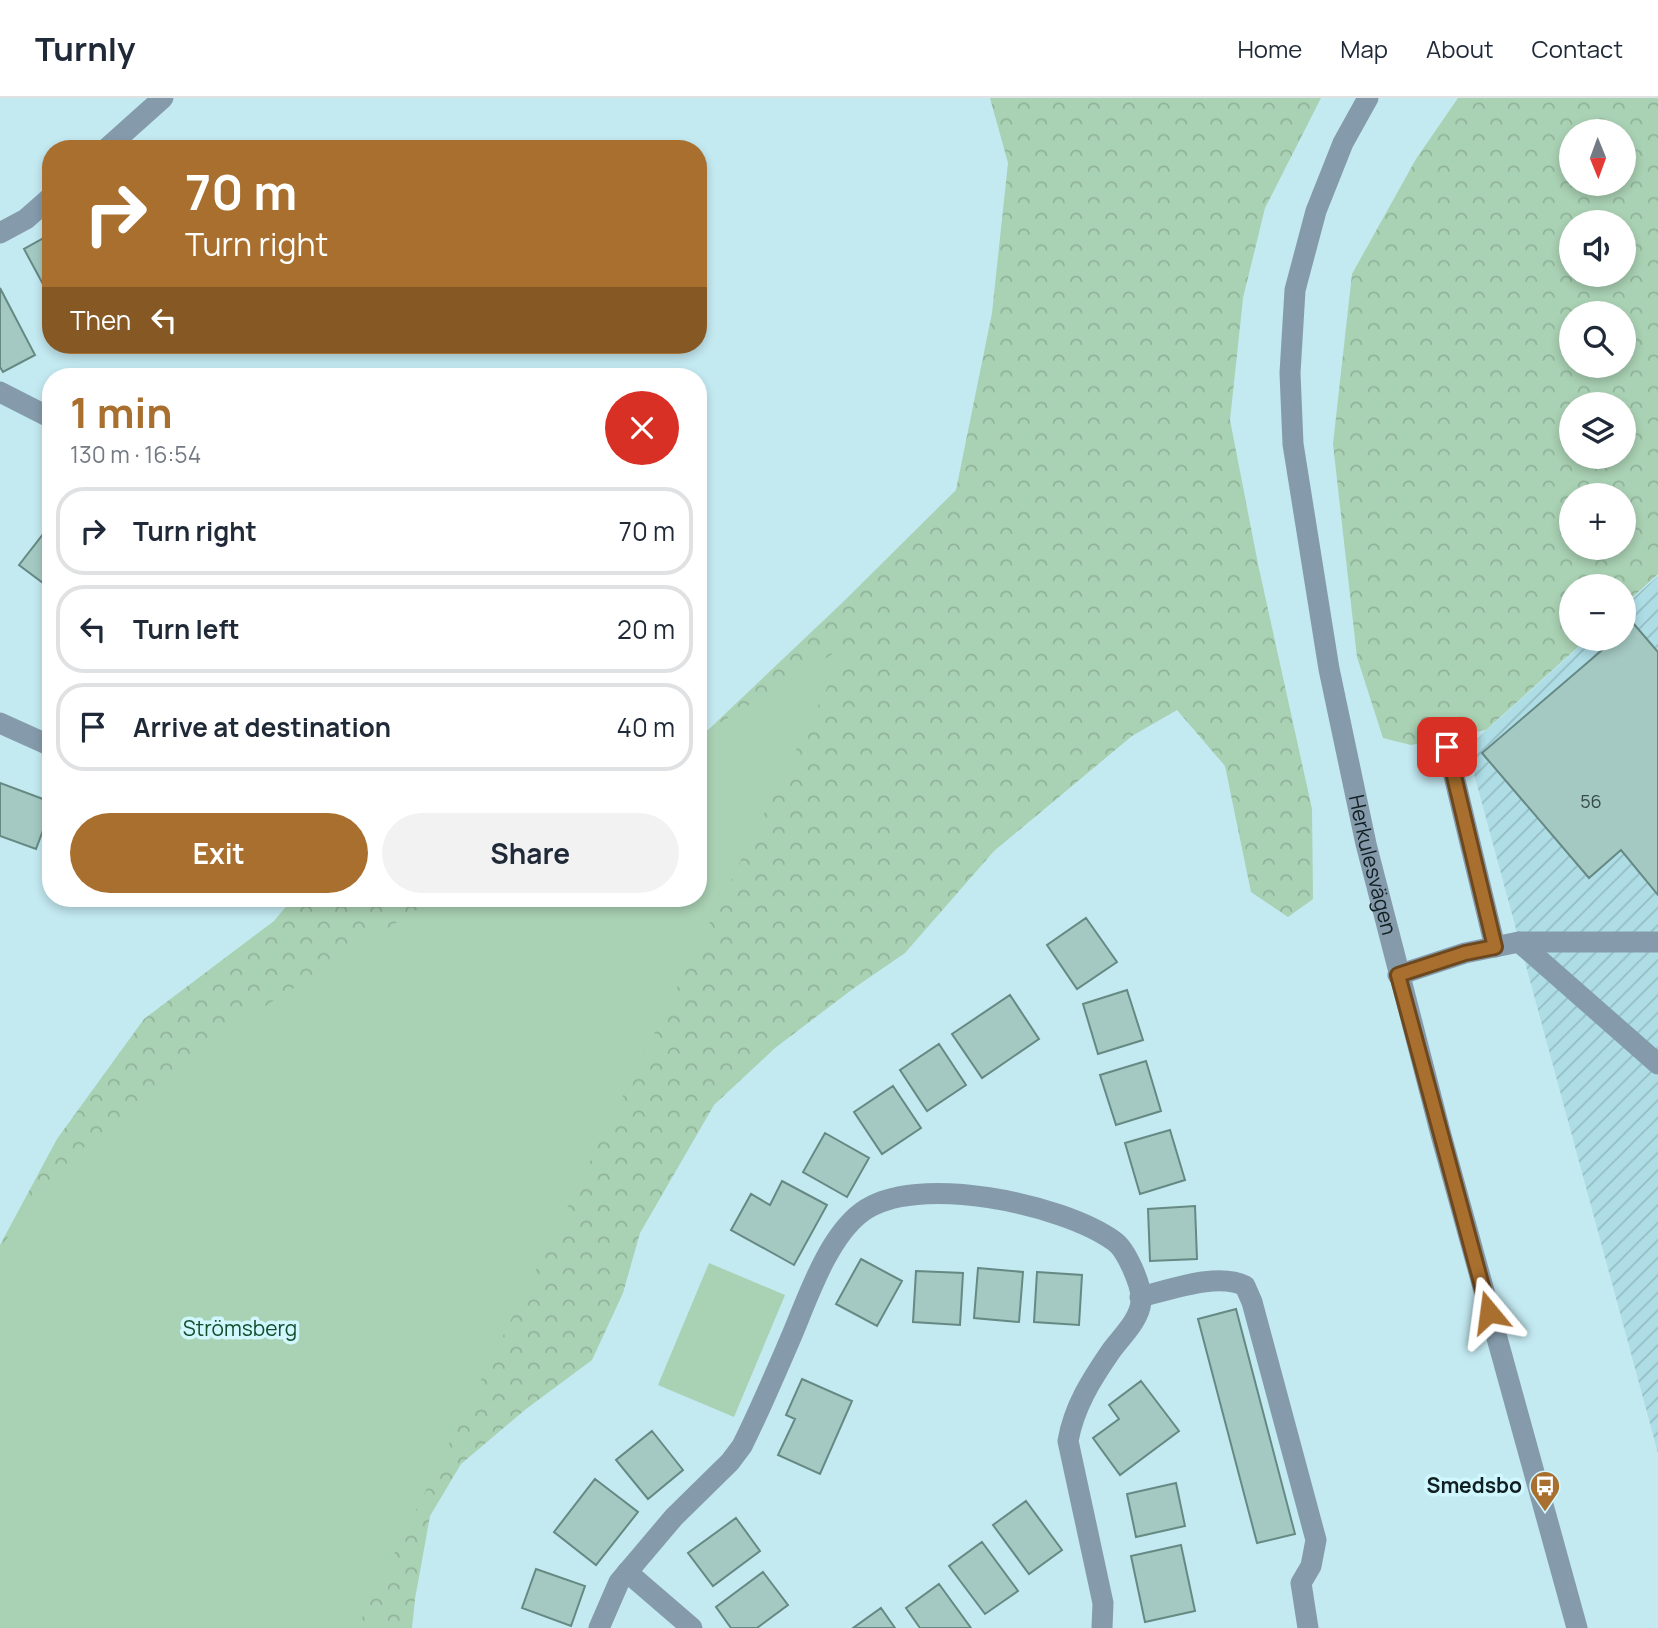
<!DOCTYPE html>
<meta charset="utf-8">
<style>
body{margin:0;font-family:Manrope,sans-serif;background:#f2f2f3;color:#1f2937;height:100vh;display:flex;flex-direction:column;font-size:26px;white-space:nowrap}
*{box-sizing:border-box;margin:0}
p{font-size:23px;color:#747a83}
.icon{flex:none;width:38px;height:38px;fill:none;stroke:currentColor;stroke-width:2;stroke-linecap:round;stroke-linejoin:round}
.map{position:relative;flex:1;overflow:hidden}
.side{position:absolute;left:42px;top:270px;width:665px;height:539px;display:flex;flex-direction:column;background:#fff;border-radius:28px;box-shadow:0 4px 10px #0003}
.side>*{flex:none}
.banner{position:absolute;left:42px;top:42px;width:665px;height:214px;border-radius:28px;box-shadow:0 4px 10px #0003;background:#a86f2e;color:#fff;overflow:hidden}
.needle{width:46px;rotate:179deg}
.fabs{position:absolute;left:1559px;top:21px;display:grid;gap:14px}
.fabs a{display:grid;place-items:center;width:77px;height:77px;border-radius:50%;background:#fff;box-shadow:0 4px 10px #0003;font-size:35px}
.pin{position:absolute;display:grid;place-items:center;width:60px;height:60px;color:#fff;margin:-30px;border-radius:14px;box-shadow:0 4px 10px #0006}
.me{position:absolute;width:77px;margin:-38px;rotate:344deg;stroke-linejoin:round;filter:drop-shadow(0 0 5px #0008)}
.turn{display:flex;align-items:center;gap:24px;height:147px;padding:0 28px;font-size:32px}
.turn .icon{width:91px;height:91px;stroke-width:2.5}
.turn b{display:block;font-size:49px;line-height:60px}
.then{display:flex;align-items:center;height:66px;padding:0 28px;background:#0003;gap:14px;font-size:26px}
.round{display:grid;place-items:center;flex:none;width:74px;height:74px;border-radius:37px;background:#f2f2f3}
.overview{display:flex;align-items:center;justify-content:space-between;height:119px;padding:0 28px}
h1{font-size:42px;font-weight:700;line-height:52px;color:#a86f2e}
.action{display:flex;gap:14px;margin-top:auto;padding:14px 28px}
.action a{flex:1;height:80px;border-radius:42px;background:#a86f2e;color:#fff;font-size:28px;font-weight:700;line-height:80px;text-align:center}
.action a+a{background:#f2f2f3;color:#1f2937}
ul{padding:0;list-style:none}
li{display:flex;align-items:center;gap:21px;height:88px;margin:0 14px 10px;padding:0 14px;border:4px solid #e0e1e3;border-radius:28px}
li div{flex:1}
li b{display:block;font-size:26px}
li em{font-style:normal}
header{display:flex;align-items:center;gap:42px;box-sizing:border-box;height:98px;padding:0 35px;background:#fff;border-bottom:2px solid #e0e1e3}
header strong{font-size:33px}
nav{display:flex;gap:38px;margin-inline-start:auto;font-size:24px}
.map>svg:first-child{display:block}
.industrial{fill:url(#industrial-furrows)}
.forest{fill:url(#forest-crowns);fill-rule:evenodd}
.park{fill:#a9d1b3}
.building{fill:#a4c9c2;stroke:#668983;stroke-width:2}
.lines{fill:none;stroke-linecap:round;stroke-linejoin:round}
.minor{stroke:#859bab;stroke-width:21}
.route-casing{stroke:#6d481e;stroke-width:18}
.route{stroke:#a86f2e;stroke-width:12}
.labels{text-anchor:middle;stroke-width:7;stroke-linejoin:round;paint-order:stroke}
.number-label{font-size:18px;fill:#364a4a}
.street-label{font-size:21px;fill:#111f22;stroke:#d0f7fe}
.park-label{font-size:21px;fill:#134f2c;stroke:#d0f7fe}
.poi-label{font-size:21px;font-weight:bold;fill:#111f22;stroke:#d0f7fe;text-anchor:end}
</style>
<header>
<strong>Turnly</strong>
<nav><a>Home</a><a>Map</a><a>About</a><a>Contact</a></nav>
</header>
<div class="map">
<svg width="1658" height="1530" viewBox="0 0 1658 1530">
<defs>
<pattern id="industrial-furrows" width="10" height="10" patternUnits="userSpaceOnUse" patternTransform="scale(1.75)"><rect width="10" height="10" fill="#aedde6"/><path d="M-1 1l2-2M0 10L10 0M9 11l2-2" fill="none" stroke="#95bdc5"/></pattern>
<pattern id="forest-crowns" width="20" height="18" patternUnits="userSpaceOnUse" patternTransform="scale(1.75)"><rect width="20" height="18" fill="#a9d1b3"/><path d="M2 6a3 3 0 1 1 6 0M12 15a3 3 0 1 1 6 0" fill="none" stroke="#90b39a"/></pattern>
</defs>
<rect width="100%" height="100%" fill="#c3e9f1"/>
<path class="industrial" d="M 1658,478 L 1658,1355 L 1467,650 L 1588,541 L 1624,541 L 1624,508 Z"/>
<path class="forest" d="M 990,0 L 1321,0 L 1265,110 L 1243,200 L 1230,322 L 1258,466 L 1312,711 L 1313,801 L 1288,819 L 1251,794 L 1225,668 L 1177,612 L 1132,638 L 994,753 L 905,855 L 854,890 L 775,950 L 714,1007 L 640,1135 L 623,1195 L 592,1262 L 526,1311 L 461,1366 L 430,1418 L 415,1501 L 412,1530 L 0,1530 L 0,1147 L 57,1041 L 144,921 L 274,823 L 293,800 L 698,800 L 698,638 L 707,633 L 842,505 L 956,392 L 992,215 L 1008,65 Z
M 1458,0 L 1658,0 L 1658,476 L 1624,507 L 1624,488 L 1572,488 L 1572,541 L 1587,541 L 1486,632 L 1411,647 L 1383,640 L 1357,559 L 1333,346 L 1352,176 L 1416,61 ZM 1572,33 L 1624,33 L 1624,86 L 1572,86 ZM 1572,124 L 1624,124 L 1624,177 L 1572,177 ZM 1572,215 L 1624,215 L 1624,268 L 1572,268 ZM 1572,306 L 1624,306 L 1624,359 L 1572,359 ZM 1572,397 L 1624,397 L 1624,450 L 1572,450 Z"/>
<path class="park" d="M 839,552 L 845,554 L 357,1530 L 0,1530 L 0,1149 L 71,1060 L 212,942 L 435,800 L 698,800 L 698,638 Z
M 709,1165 L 785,1197 L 734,1319 L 658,1287 Z"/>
<path class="building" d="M 51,136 L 51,201 L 24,151 Z
M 0,190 L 35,257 L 3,274 L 0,269 Z
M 51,426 L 51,491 L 19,467 Z
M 1633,525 L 1658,554 L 1658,797 L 1621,752 L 1589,780 L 1482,655 L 1615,541 L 1624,541 L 1624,533 Z
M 0,685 L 51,704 L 51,711 L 36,751 L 0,738 Z
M 1086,820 L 1117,864 L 1077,891 L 1047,847 Z
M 1127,892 L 1143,942 L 1098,956 L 1083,906 Z
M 1010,897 L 1039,941 L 982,980 L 952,936 Z
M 939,946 L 966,987 L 927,1013 L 900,972 Z
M 1146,963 L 1161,1013 L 1116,1027 L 1100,977 Z
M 893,988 L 921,1030 L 882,1056 L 854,1014 Z
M 1170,1032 L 1185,1082 L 1140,1096 L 1125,1045 Z
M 825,1035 L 869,1060 L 847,1099 L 803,1074 Z
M 782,1083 L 827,1107 L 794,1167 L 731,1132 L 751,1096 L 770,1107 Z
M 1195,1108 L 1197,1161 L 1150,1163 L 1148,1111 Z
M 861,1161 L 902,1183 L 877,1228 L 836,1206 Z
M 978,1170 L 1023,1174 L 1019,1224 L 974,1220 Z
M 916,1173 L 963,1175 L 960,1227 L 913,1224 Z
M 1037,1174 L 1082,1177 L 1079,1227 L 1034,1224 Z
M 1236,1211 L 1295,1436 L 1257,1445 L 1198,1221 Z
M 802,1281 L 852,1303 L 820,1376 L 778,1357 L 795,1321 L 786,1317 Z
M 1141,1283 L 1179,1333 L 1120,1377 L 1093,1340 L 1119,1321 L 1109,1307 Z
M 652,1333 L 683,1372 L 648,1401 L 616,1362 Z
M 595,1381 L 638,1414 L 596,1467 L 554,1434 Z
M 1176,1385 L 1185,1428 L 1136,1439 L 1127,1396 Z
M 1026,1403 L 1062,1452 L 1029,1476 L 993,1427 Z
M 736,1420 L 760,1453 L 713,1488 L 688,1455 Z
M 982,1444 L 1018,1493 L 985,1516 L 949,1468 Z
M 1181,1447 L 1195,1513 L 1145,1524 L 1131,1458 Z
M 536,1471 L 585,1488 L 571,1528 L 522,1510 Z
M 763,1474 L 788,1507 L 757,1530 L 731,1530 L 716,1509 Z
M 939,1486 L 971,1530 L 920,1530 L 906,1510 Z
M 881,1510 L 895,1530 L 853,1530 Z"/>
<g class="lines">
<g class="minor">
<path id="s1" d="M 1368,0 L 1343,45 L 1316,113 L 1295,192 L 1290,275 L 1293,346 L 1329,571 L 1366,746 L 1441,1037 L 1577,1530"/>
<path d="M 106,51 L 163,0"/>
<path d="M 0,135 L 26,121 L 51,99"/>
<path d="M 0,294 L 51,320"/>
<path d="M 0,625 L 51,648"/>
<path d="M 1447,649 L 1495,849"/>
<path d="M 1519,844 L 1658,966"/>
<path d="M 1398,877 L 1465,855 L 1519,844 L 1658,844"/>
<path d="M 1140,1199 C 1171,1192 1217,1174 1245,1188 L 1252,1204 L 1316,1442 L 1311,1468 L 1301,1485 L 1308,1530"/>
<path d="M 627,1474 L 692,1530"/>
<path d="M 599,1530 L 619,1484 L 674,1419 L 730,1364 L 742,1348 C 760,1312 776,1274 792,1237 C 808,1199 828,1139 862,1114 C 915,1074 1063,1106 1114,1143 C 1126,1151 1143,1189 1141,1204 C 1139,1223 1121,1239 1111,1253 C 1091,1282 1074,1309 1068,1343 L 1103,1505 L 1102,1530"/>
</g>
</g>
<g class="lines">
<g class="route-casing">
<path id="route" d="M 1447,649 L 1495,849 L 1465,855 L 1398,877 L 1489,1214"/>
</g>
<use href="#route" class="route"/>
</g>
<defs>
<g id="bus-pin" transform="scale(1.575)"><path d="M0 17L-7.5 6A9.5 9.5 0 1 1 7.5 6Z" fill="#a86f2e" stroke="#d0f7fe"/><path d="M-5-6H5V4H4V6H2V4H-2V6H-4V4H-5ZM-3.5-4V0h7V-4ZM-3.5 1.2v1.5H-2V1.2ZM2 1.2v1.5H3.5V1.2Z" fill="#fff"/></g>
</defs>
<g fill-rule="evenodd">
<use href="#bus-pin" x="1545" y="1388"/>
</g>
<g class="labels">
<g class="number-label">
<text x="1591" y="710">56</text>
</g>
<g class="street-label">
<text dy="7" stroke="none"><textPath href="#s1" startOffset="789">Herkulesvägen</textPath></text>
</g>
<g class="park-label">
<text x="240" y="1238">Strömsberg</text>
</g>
<g class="poi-label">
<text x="1522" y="1395">Smedsbo</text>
</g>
</g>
</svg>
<div class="fabs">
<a><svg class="needle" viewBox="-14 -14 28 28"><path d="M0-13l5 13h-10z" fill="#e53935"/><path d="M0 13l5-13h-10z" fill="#747a83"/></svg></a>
<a><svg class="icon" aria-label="sound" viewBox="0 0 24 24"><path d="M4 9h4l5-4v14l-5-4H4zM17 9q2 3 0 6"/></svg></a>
<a><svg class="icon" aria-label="search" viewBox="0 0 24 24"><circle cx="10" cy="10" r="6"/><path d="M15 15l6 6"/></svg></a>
<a><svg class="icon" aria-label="layers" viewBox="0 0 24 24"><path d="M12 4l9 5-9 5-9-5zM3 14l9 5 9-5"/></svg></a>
<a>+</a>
<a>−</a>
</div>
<div class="pin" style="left:1447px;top:649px;background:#d93025"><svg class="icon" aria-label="arrive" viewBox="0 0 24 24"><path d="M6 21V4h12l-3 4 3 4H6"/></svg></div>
<svg class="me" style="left:1489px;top:1214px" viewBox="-20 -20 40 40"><path d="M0-17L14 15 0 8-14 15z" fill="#a86f2e" stroke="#fff" stroke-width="4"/></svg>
<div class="banner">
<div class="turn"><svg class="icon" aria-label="right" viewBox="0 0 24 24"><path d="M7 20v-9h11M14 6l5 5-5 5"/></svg><div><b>70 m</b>Turn right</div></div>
<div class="then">Then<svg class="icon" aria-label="left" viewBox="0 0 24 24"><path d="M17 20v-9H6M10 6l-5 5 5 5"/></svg></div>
</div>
<section class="side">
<div class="overview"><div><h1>1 min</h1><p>130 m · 16:54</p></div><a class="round" style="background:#d93025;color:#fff"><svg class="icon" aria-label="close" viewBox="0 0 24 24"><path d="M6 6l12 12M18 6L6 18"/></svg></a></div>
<ul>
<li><svg class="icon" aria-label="right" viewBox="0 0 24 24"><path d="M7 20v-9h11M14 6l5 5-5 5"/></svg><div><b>Turn right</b></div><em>70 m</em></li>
<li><svg class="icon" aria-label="left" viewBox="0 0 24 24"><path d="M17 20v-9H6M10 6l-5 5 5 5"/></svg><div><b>Turn left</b></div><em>20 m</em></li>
<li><svg class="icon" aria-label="arrive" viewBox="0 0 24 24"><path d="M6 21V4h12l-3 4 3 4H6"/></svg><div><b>Arrive at destination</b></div><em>40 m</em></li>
</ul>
<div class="action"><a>Exit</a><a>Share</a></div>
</section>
</div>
